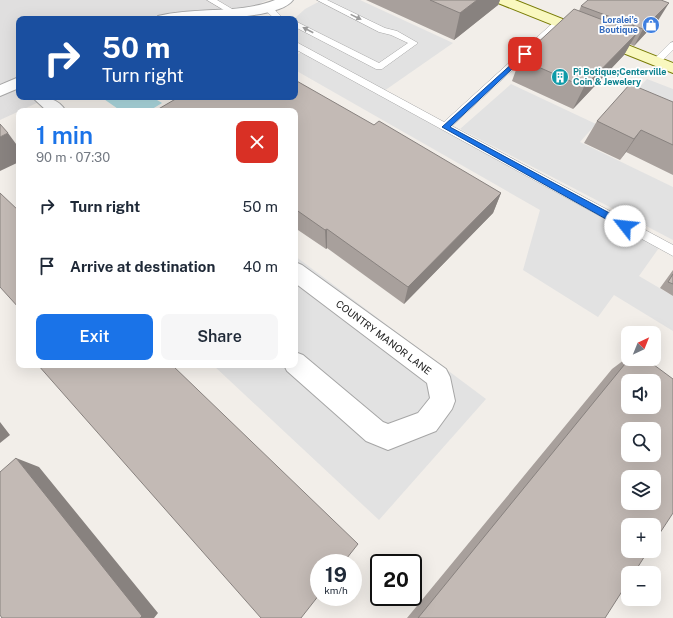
<!DOCTYPE html>
<meta charset="utf-8">
<style>
body{margin:0;font-family:"Public Sans",sans-serif;background:#f6f6f7;color:#1f2937;height:100vh;display:flex;flex-direction:column;font-size:15px;white-space:nowrap}
*{box-sizing:border-box;margin:0}
p{font-size:13px;color:#747a83}
.icon{flex:none;width:22px;height:22px;fill:none;stroke:currentColor;stroke-width:2;stroke-linecap:round;stroke-linejoin:round}
.map{position:relative;flex:1;overflow:hidden}
.side{position:absolute;left:16px;top:108px;width:282px;height:260px;display:flex;flex-direction:column;background:#fff;border-radius:8px;box-shadow:0 4px 16px #0002}
.side>*{flex:none}
.guide{position:absolute;left:16px;top:16px;width:282px;height:84px;border-radius:8px;box-shadow:0 4px 16px #0002;background:#1a4fa0;color:#fff;overflow:hidden}
.needle{width:26px;rotate:43deg}
.fabs{position:absolute;left:621px;top:326px;display:grid;gap:8px}
.fabs a{display:grid;place-items:center;width:40px;height:40px;border-radius:8px;background:#fff;box-shadow:0 4px 16px #0002;font-size:20px}
.speed{position:absolute;left:310px;top:554px;display:flex;gap:8px;font-size:20px;font-weight:700;text-align:center}
.speed>*{display:grid;place-content:center;width:52px;height:52px;border-radius:50%;background:#fff;box-shadow:0 4px 16px #0002;line-height:1}
.speed small{font-size:10px;font-weight:400}
.speed .limit{border:2px solid #111;border-radius:6px;background:#fff;color:#111}
.pin{position:absolute;display:grid;place-items:center;width:34px;height:34px;color:#fff;margin:-17px;border-radius:8px;box-shadow:0 2px 6px #0006}
.me{position:absolute;width:44px;margin:-22px;rotate:299deg;stroke-linejoin:round;filter:drop-shadow(0 0 3px #0008)}
.turn{display:flex;align-items:center;gap:14px;height:84px;padding:0 20px;font-size:18px}
.turn .icon{width:52px;height:52px;stroke-width:2.5}
.turn b{display:block;font-size:28px;line-height:34px}
.round{display:grid;place-items:center;flex:none;width:42px;height:42px;border-radius:8px;background:#f6f6f7}
.headline{display:flex;align-items:center;justify-content:space-between;height:68px;padding:0 20px}
h1{font-size:24px;font-weight:600;line-height:30px;color:#1a73e8}
.cta{display:flex;gap:8px;margin-top:auto;padding:8px 20px}
.cta a{flex:1;height:46px;border-radius:8px;background:#1a73e8;color:#fff;font-size:16px;font-weight:600;line-height:46px;text-align:center}
.cta a+a{background:#f6f6f7;color:#1f2937}
ul{padding:0;list-style:none}
li{display:flex;align-items:center;gap:12px;height:60px;padding:0 20px}
li div{flex:1}
li b{display:block;font-size:15px}
li em{font-style:normal}
.map>svg:first-child{display:block}
.residential{fill:#e0dfdf}
.parking{fill:#e2e2e2}
.water{fill:#aad7de}
.lines{fill:none;stroke-linecap:round;stroke-linejoin:round}
.service-casing{stroke:#a6a6a6;stroke-width:1}
.minor-casing{stroke:#a6a6a6;stroke-width:2}
.secondary-casing{stroke:#797c06;stroke-width:2}
.service{fill:#fff;fill-rule:evenodd}
.minor{fill:#fff;fill-rule:evenodd}
.secondary{fill:#f9f8bf;fill-rule:evenodd}
.wall{fill:#a8a09c}
.shaded-wall{fill:#88827f}
.building{fill:#c3bab5;stroke:#88827f;fill-rule:evenodd}
.oneway{fill:#9c9c9c}
.route{fill:#1a73e8;stroke:#114b97}
.labels{text-anchor:middle;stroke-width:3.5;stroke-linejoin:round;paint-order:stroke}
.far-shop-label{font-size:9px;font-weight:bold;fill:#366cbe;stroke:#fff;text-anchor:end}
.far-culture-label{font-size:9px;font-weight:bold;fill:#0d838f;stroke:#fff;text-anchor:start}
.street-label{font-size:10px;fill:#222;stroke:#fff}
</style>
<div class="map">
<svg width="673" height="618" viewBox="0 0 673 618">
<rect width="100%" height="100%" fill="#f2eee9"/>
<path class="residential" d="M 0,0 L 268,0 L 223,19 L 19,19 L 19,97 L 50,97 L 0,120 Z"/>
<path class="parking" d="M 322,0 L 360,0 L 453,43 L 384,91 L 295,41 L 294,19 L 305,9 Z
M 304,50 L 661,245 L 639,276 L 673,296 L 673,331 L 614,295 L 598,317 L 523,270 L 540,210 L 295,70 L 295,56 Z
M 647,79 L 673,89 L 673,129 L 622,106 Z
M 511,84 L 596,124 L 580,142 L 673,187 L 673,240 L 460,129 Z
M 295,256 L 486,399 L 379,520 L 213,365 L 295,365 Z"/>
<path class="water" d="M 101,97 L 152,97 L 162,103 L 149,111 L 121,111 Z"/>
<g class="lines">
<g class="service-casing">
<path id="service" d="M 207,0 L 217,0 L 249,19 L 239,19 Z
M 317,0 L 327,0 L 385,28 L 397,31 L 418,43 L 382,69 L 376,69 L 295,27 L 295,21 L 379,63 L 408,43 L 391,35 L 379,32 Z
M 265,6 L 271,6 L 284,19 L 275,19 L 265,10 Z
M 559,19 L 563,22 L 562,24 L 452,126 L 673,245 L 673,256 L 295,49 L 295,42 L 298,43 L 444,122 L 556,20 Z
M 673,42 L 673,50 L 660,63 L 654,63 L 653,61 L 654,59 L 670,43 Z"/>
</g>
<g class="minor-casing">
<path id="minor" d="M 275,0 L 293,0 C 277,22 183,19 156,19 L 158,16 C 197,6 237,15 275,0 Z
M 19,77 L 19,88 L 0,96 L 0,85 Z
M 32,97 C 46,97 58,98 66,111 L 47,111 Z
M 295,262 L 302,265 L 446,369 L 450,377 L 455,401 L 452,409 L 436,431 L 388,450 L 366,441 L 287,371 L 284,365 L 295,365 L 295,352 L 303,355 L 383,422 L 388,424 L 418,413 L 430,398 L 427,383 L 295,283 Z"/>
</g>
<g class="secondary-casing">
<path id="secondary" d="M 496,0 L 515,0 L 673,63 L 673,73 L 498,3 Z"/>
</g>
<use href="#service" class="service"/>
<use href="#minor" class="minor"/>
<use href="#secondary" class="secondary"/>
</g>
<path class="wall" d="M 366,0 L 500,0 L 498,5 L 454,40 Z
M 581,6 L 659,19 L 634,46 L 630,44 L 624,55 L 573,109 L 512,81 L 520,59 L 579,11 Z
M 673,102 L 673,175 L 626,152 L 620,160 L 584,143 L 597,121 Z
M 295,111 L 374,125 L 501,193 L 493,213 L 404,304 L 327,248 L 326,249 L 295,228 Z
M 673,270 L 673,296 L 660,288 Z
M 628,357 L 628,359 L 646,359 L 605,618 L 407,618 L 612,369 Z"/>
<path class="shaded-wall" d="M 477,0 L 500,0 L 498,5 L 454,40 L 460,13 Z
M 669,3 L 659,19 L 634,46 L 643,29 Z
M 637,33 L 624,55 L 573,109 L 584,87 Z
M 641,130 L 626,152 L 620,160 L 634,139 Z
M 8,133 L 19,148 L 19,162 L 0,171 L 0,137 Z
M 501,193 L 493,213 L 404,304 L 408,287 Z
M 327,229 L 327,248 L 326,249 L 325,230 Z
M 0,422 L 10,435 L 0,443 Z
M 16,458 L 39,467 L 158,613 L 154,618 L 140,618 Z"/>
<path class="building" d="M 430,0 L 477,0 L 460,13 Z
M 588,0 L 661,0 L 669,3 L 643,29 L 581,6 Z
M 574,9 L 637,33 L 584,87 L 520,59 Z
M 295,80 L 374,125 L 379,121 L 501,193 L 408,287 L 327,229 L 325,230 L 295,209 L 295,111 L 155,111 L 179,97 L 295,97 Z
M 630,84 L 673,102 L 673,145 L 641,130 L 634,139 L 597,121 Z
M 0,124 L 8,133 L 0,137 Z
M 0,193 L 19,211 L 19,308 L 0,287 Z
M 673,274 L 673,284 L 668,282 Z
M 629,359 L 646,359 L 673,379 L 673,513 L 654,542 L 654,525 L 628,525 L 628,551 L 648,551 L 634,573 L 628,573 L 628,582 L 605,618 L 418,618 ZM 628,381 L 654,381 L 654,407 L 628,407 ZM 628,429 L 654,429 L 654,455 L 628,455 ZM 628,477 L 654,477 L 654,503 L 628,503 Z
M 38,365 L 172,365 L 358,544 L 343,563 L 319,563 L 319,595 L 301,618 L 261,618 Z
M 16,458 L 142,616 L 140,618 L 2,618 L 0,615 L 0,472 Z"/>
<defs><path id="oneway-solid" d="M-6-.8H1V-3.2L6.5 0L1 3.2V.8H-6Z"/></defs>
<g class="oneway">
<use href="#oneway-solid" transform="translate(356 17) rotate(26)"/>
<use href="#oneway-solid" transform="translate(308 30) rotate(-152)"/>
</g>
<path class="route" d="M 525,52 L 528,54 L 527,55 L 450,127 L 628,223 L 628,228 L 622,228 L 442,127 Z"/>
<defs>
<g id="shop-disc" transform="scale(0.9)"><circle r="9.5" fill="#3f7fe0" stroke="#fff"/><path d="M-5-2.5h2.3a2.7 3.5 0 0 1 5.4 0H5L5.5 6h-11ZM-1.5-2.5h3a1.5 2.3 0 0 0-3 0Z" fill="#fff"/></g>
<g id="building-disc" transform="scale(0.9)"><circle r="9.5" fill="#0f9aa8" stroke="#fff"/><path d="M-4-6H4V6H1V3H-1V6H-4ZM-2.5-4.3h1.7v1.8h-1.7ZM.8-4.3h1.7v1.8H.8ZM-2.5-1h1.7V.8h-1.7ZM.8-1h1.7V.8H.8Z" fill="#fff"/></g>
</defs>
<g fill-rule="evenodd">
<use href="#shop-disc" x="651" y="25"/>
<use href="#building-disc" x="560" y="77"/>
</g>
<g class="labels">
<g class="far-shop-label">
<text x="638" y="23">Loralei's<tspan x="638" dy="10">Boutique</tspan></text>
</g>
<g class="far-culture-label">
<text x="573" y="75">Pi Botique;Centerville<tspan x="573" dy="10">Coin &amp; Jewelery</tspan></text>
</g>
<g class="street-label">
<text transform="translate(384 337) rotate(37)" y="4">COUNTRY MANOR LANE</text>
</g>
</g>
</svg>
<div class="fabs">
<a><svg class="needle" viewBox="-14 -14 28 28"><path d="M0-13l5 13h-10z" fill="#e53935"/><path d="M0 13l5-13h-10z" fill="#747a83"/></svg></a>
<a><svg class="icon" aria-label="sound" viewBox="0 0 24 24"><path d="M4 9h4l5-4v14l-5-4H4zM17 9q2 3 0 6"/></svg></a>
<a><svg class="icon" aria-label="search" viewBox="0 0 24 24"><circle cx="10" cy="10" r="6"/><path d="M15 15l6 6"/></svg></a>
<a><svg class="icon" aria-label="layers" viewBox="0 0 24 24"><path d="M12 4l9 5-9 5-9-5zM3 14l9 5 9-5"/></svg></a>
<a>+</a>
<a>−</a>
</div>
<div class="speed"><div>19<small>km/h</small></div><div class="limit">20</div></div>
<div class="pin" style="left:525px;top:54px;background:#d93025"><svg class="icon" aria-label="arrive" viewBox="0 0 24 24"><path d="M6 21V4h12l-3 4 3 4H6"/></svg></div>
<svg class="me" style="left:625px;top:226px" viewBox="-20 -20 40 40"><circle r="19" fill="#fff"/><path d="M0-13L10 11 0 6-10 11z" fill="#1a73e8"/></svg>
<div class="guide">
<div class="turn"><svg class="icon" aria-label="right" viewBox="0 0 24 24"><path d="M7 20v-9h11M14 6l5 5-5 5"/></svg><div><b>50 m</b>Turn right</div></div>
</div>
<section class="side">
<div class="headline"><div><h1>1 min</h1><p>90 m · 07:30</p></div><a class="round" style="background:#d93025;color:#fff"><svg class="icon" aria-label="close" viewBox="0 0 24 24"><path d="M6 6l12 12M18 6L6 18"/></svg></a></div>
<ul>
<li><svg class="icon" aria-label="right" viewBox="0 0 24 24"><path d="M7 20v-9h11M14 6l5 5-5 5"/></svg><div><b>Turn right</b></div><em>50 m</em></li>
<li><svg class="icon" aria-label="arrive" viewBox="0 0 24 24"><path d="M6 21V4h12l-3 4 3 4H6"/></svg><div><b>Arrive at destination</b></div><em>40 m</em></li>
</ul>
<div class="cta"><a>Exit</a><a>Share</a></div>
</section>
</div>
